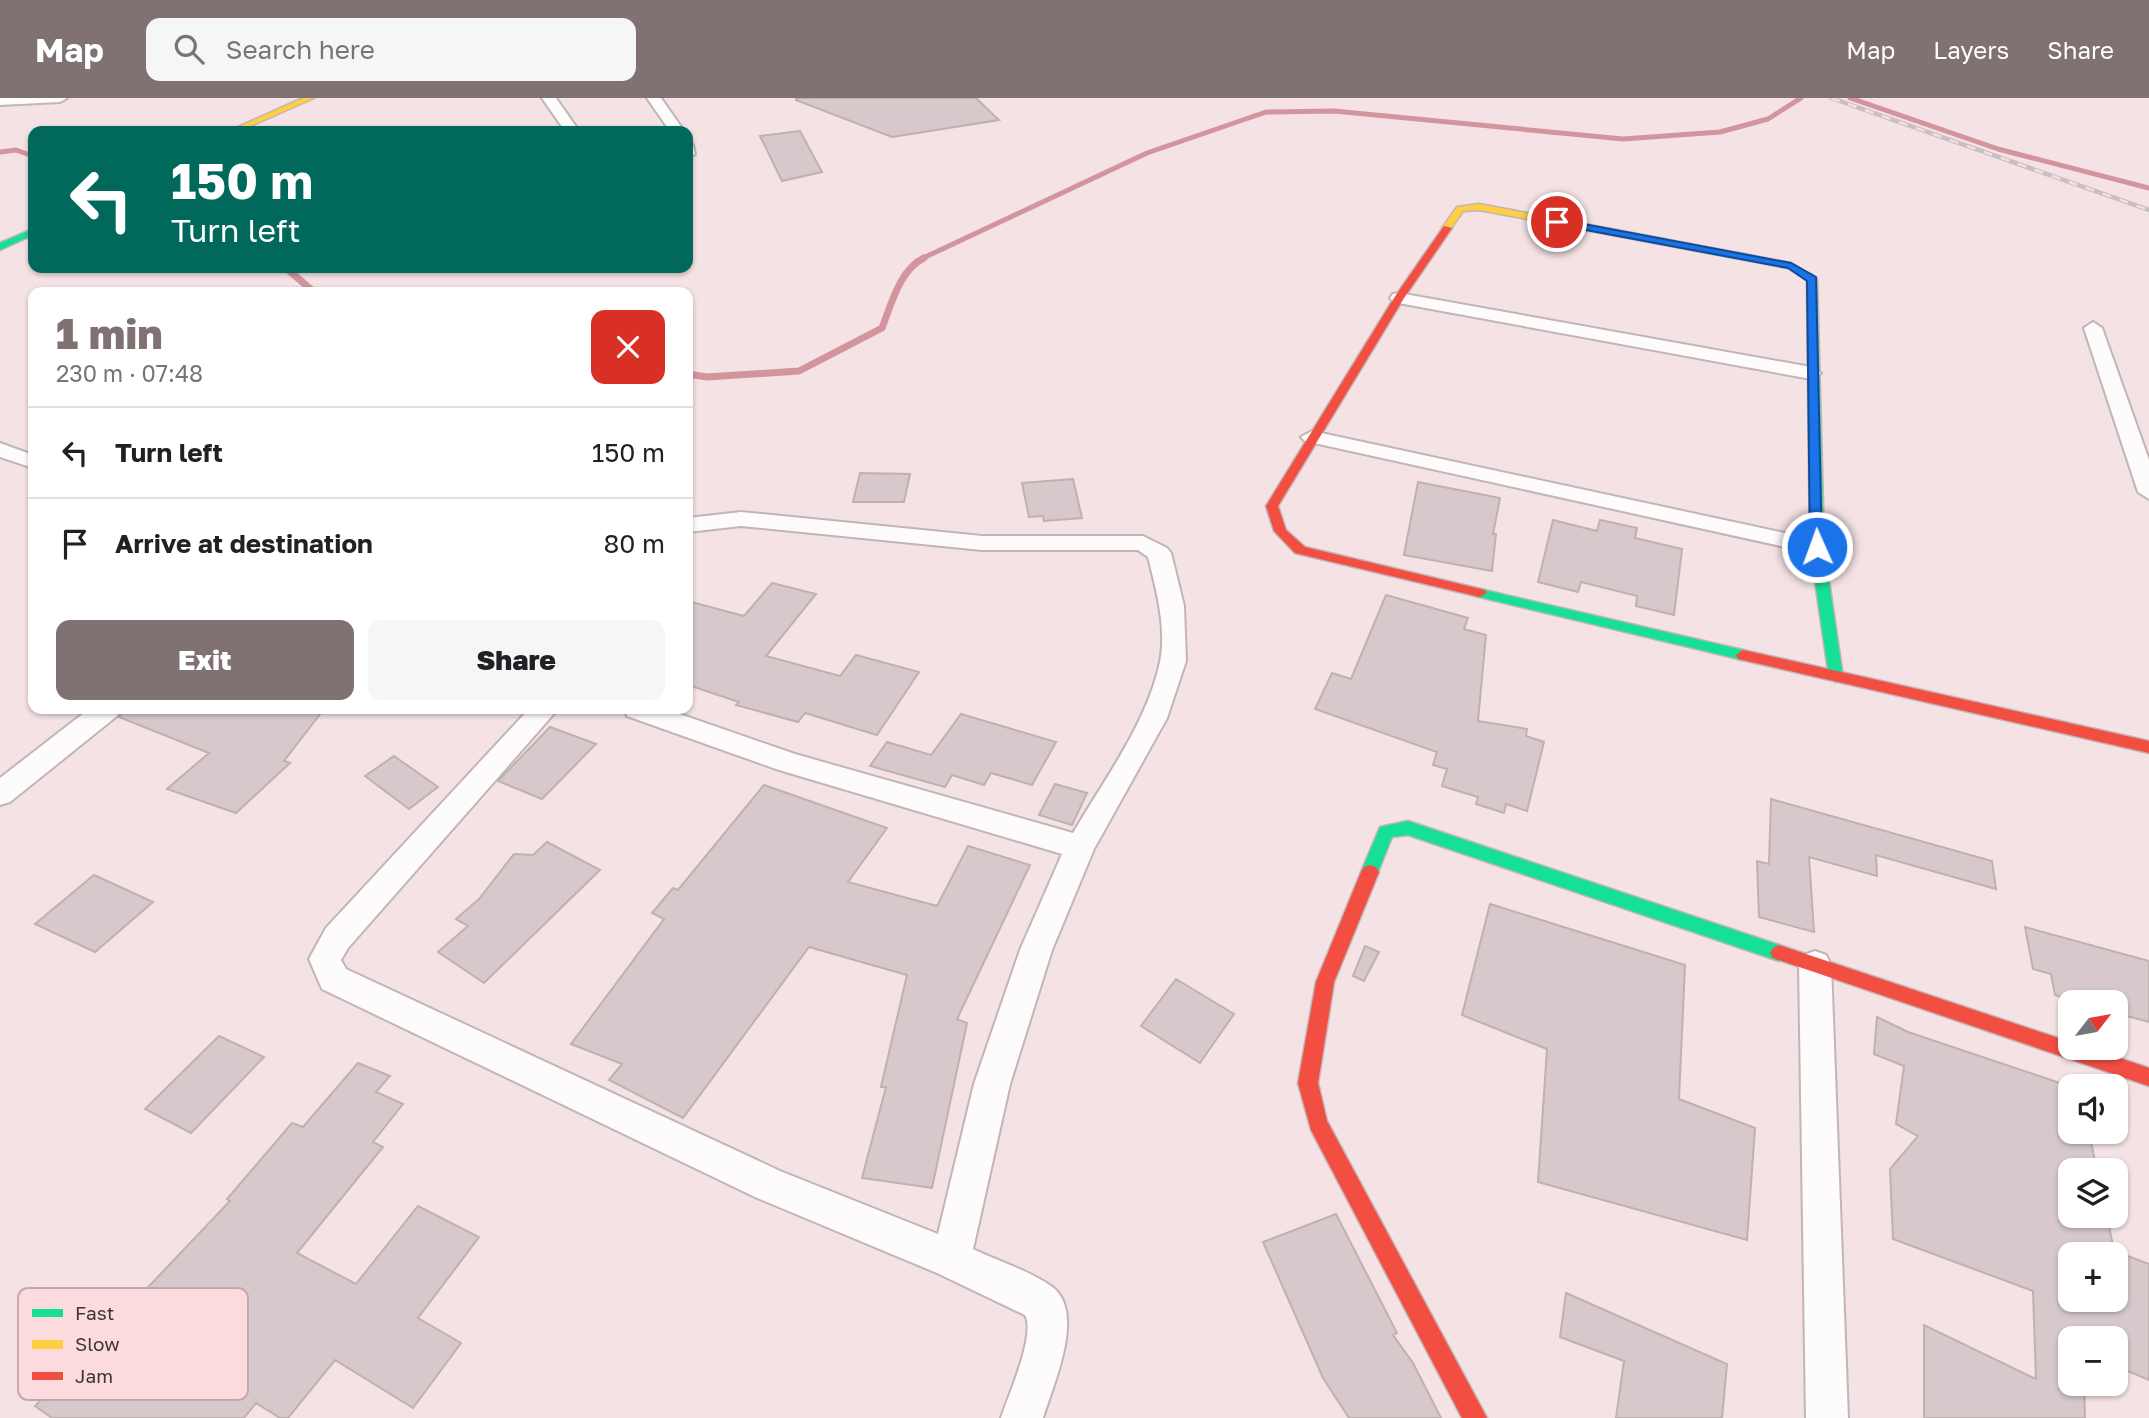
<!DOCTYPE html>
<meta charset="utf-8">
<style>
body{margin:0;font-family:"Golos Text",sans-serif;background:#f6f6f6;color:#202124;height:100vh;display:flex;flex-direction:column;font-size:26px;white-space:nowrap}
*{box-sizing:border-box;margin:0}
p{font-size:23px;color:#757577}
.icon{flex:none;width:38px;height:38px;fill:none;stroke:currentColor;stroke-width:2;stroke-linecap:round;stroke-linejoin:round}
.map{position:relative;flex:1;overflow:hidden}
.details{position:absolute;left:28px;top:189px;width:665px;height:427px;display:flex;flex-direction:column;background:#fff;border-radius:14px;box-shadow:0 2px 5px #0004}
.details>*{flex:none}
.hud{position:absolute;left:28px;top:28px;width:665px;height:147px;border-radius:14px;box-shadow:0 2px 5px #0004;background:#00695c;color:#fff;overflow:hidden}
.needle{width:46px;rotate:59deg}
.buttons{position:absolute;left:2058px;top:892px;display:grid;gap:14px}
.buttons a{display:grid;place-items:center;width:70px;height:70px;border-radius:14px;background:#fff;box-shadow:0 2px 5px #0004;font-size:35px}
.pin{position:absolute;display:grid;place-items:center;width:60px;height:60px;color:#fff;margin:-30px;border:4px solid #fff;border-radius:50%;box-shadow:0 2px 7px #0007}
.me{position:absolute;width:77px;margin:-38px;rotate:358deg;stroke-linejoin:round;filter:drop-shadow(0 0 5px #0008)}
.turn{display:flex;align-items:center;gap:24px;height:147px;padding:0 28px;font-size:32px}
.turn .icon{width:91px;height:91px;stroke-width:2.5}
.turn b{display:block;font-size:49px;line-height:60px}
.round{display:grid;place-items:center;flex:none;width:74px;height:74px;border-radius:14px;background:#f6f6f6}
.summary{display:flex;align-items:center;justify-content:space-between;height:119px;padding:0 28px}
h1{font-size:42px;font-weight:800;line-height:52px;color:#807172}
.button{display:flex;gap:14px;margin-top:auto;padding:14px 28px}
.button a{flex:1;height:80px;border-radius:14px;background:#807172;color:#fff;font-size:28px;font-weight:800;line-height:80px;text-align:center}
.button a+a{background:#f6f6f6;color:#202124}
ul{padding:0;list-style:none}
li{display:flex;align-items:center;gap:21px;height:91px;padding:0 28px;border-top:2px solid #e0e0e0}
li div{flex:1}
li b{display:block;font-size:26px}
li em{font-style:normal}
header{display:flex;align-items:center;gap:42px;box-sizing:border-box;height:98px;padding:0 35px;background:#807172;color:#fff}
header strong{font-size:33px}
nav{display:flex;gap:38px;margin-inline-start:auto;font-size:24px}
.search{width:490px;height:63px;background:#f6f6f6;display:flex;align-items:center;gap:18px;box-sizing:border-box;padding:0 24px;border-radius:14px;color:#757577;font-size:26px}
.map>svg:first-child{display:block}
.lines{fill:none;stroke-linecap:round;stroke-linejoin:round}
.stream-far1{stroke:#d4949d;stroke-width:5}
.stream{stroke:#d4949d;stroke-width:7}
.building{fill:#d7c9cb;stroke:#bfb0b2;stroke-width:2;fill-rule:evenodd}
.street-casing{stroke:#c2b5b6;stroke-width:4}
.fast-casing{stroke:#c2b5b6;stroke-width:3}
.slow-casing{stroke:#c2b5b6;stroke-width:3}
.jam-casing{stroke:#c2b5b6;stroke-width:3}
.street{fill:#fdfbfb;fill-rule:evenodd}
.fast{fill:#16e098;fill-rule:evenodd}
.slow{fill:#ffcf43;fill-rule:evenodd}
.jam{fill:#f24e42;fill-rule:evenodd}
.rail-casing{stroke:#c5c1c1;stroke-width:4.5}
.rail{stroke:#fbdbde;stroke-width:2.5;stroke-dasharray:9;stroke-linecap:butt}
.route{fill:#1a73e8;stroke:#114b97;stroke-width:2}
.key{fill:#fbdbde;stroke:#c3a9ab;stroke-width:2}
.key-label{font-size:19px;fill:#413435}
</style>
<header>
<strong>Map</strong>
<div class="search"><svg class="icon" aria-label="search" viewBox="0 0 24 24"><circle cx="10" cy="10" r="6"/><path d="M15 15l6 6"/></svg>Search here</div>
<nav><a>Map</a><a>Layers</a><a>Share</a></nav>
</header>
<div class="map">
<svg width="2149" height="1320" viewBox="0 0 2149 1320">
<rect width="100%" height="100%" fill="#f4e2e4"/>
<g class="lines">
<path class="stream-far1" d="M 1850,0 L 1998,51 L 2149,90
M 0,54 L 16,52 L 33,58
M 921,161 L 1147,55 L 1266,14 L 1334,13 L 1623,41 L 1720,34 L 1768,21 L 1801,0"/>
<path class="stream" d="M 286,170 L 314,194
M 688,276 L 707,279 L 799,273 L 882,230 C 891,207 900,171 924,160"/>
</g>
<path class="building" d="M 796,0 L 976,0 L 999,22 L 892,39 L 796,2 Z
M 800,33 L 822,74 L 782,83 L 760,38 Z
M 860,375 L 910,376 L 904,404 L 853,404 Z
M 1073,381 L 1082,420 L 1044,423 L 1043,418 L 1029,419 L 1022,385 Z
M 1418,384 L 1500,400 L 1493,436 L 1496,436 L 1492,473 L 1404,457 Z
M 1553,422 L 1597,433 L 1600,422 L 1637,430 L 1635,440 L 1682,451 L 1674,517 L 1636,508 L 1637,498 L 1581,484 L 1578,494 L 1538,484 Z
M 772,485 L 816,496 L 766,558 L 840,578 L 856,557 L 919,574 L 877,637 L 805,615 L 798,624 L 736,607 L 739,604 L 688,587 L 688,503 L 744,518 Z
M 1386,497 L 1468,520 L 1464,531 L 1486,537 L 1478,623 L 1527,631 L 1526,638 L 1544,644 L 1527,713 L 1506,706 L 1504,715 L 1476,706 L 1478,699 L 1442,688 L 1447,671 L 1433,667 L 1437,654 L 1315,611 L 1332,575 L 1351,581 Z
M 123,611 L 324,611 L 284,663 L 290,665 L 236,715 L 167,691 L 209,655 L 119,619 Z
M 961,616 L 1056,644 L 1032,687 L 991,675 L 984,687 L 952,677 L 945,689 L 870,668 L 887,644 L 931,657 Z
M 550,629 L 596,646 L 542,701 L 498,683 Z
M 394,658 L 438,689 L 409,711 L 365,678 Z
M 1055,686 L 1087,695 L 1072,727 L 1039,717 Z
M 764,687 L 887,730 L 848,784 L 937,808 L 968,748 L 1030,767 L 957,921 L 967,925 L 932,1090 L 862,1080 L 886,989 L 881,989 L 907,877 L 809,849 L 683,1020 L 609,982 L 622,966 L 571,946 L 664,821 L 652,815 L 673,790 L 678,792 Z
M 1771,701 L 1992,763 L 1996,791 L 1876,757 L 1877,778 L 1809,759 L 1814,834 L 1759,819 L 1757,763 L 1769,766 Z
M 547,744 L 600,772 L 484,885 L 438,854 L 468,828 L 456,821 L 479,801 L 514,756 L 533,757 Z
M 94,777 L 153,804 L 95,854 L 35,826 Z
M 1490,806 L 1685,867 L 1679,1001 L 1755,1030 L 1747,1142 L 1538,1084 L 1547,951 L 1462,917 Z
M 2025,829 L 2149,863 L 2149,924 L 2116,915 L 2116,905 L 2080,905 L 2055,897 L 2051,876 L 2033,871 Z
M 1365,848 L 1379,854 L 1364,883 L 1353,878 Z
M 1176,881 L 1234,916 L 1200,965 L 1141,928 Z
M 1877,919 L 1908,934 L 2072,989 L 2070,1034 L 2089,1034 L 2097,1073 L 2070,1073 L 2070,1118 L 2107,1118 L 2114,1153 L 2149,1166 L 2149,1282 L 2116,1268 L 2116,1241 L 2070,1241 L 2070,1286 L 2084,1286 L 2085,1320 L 1924,1320 L 1924,1227 L 2036,1281 L 2033,1193 L 1893,1141 L 1890,1071 L 1918,1038 L 1896,1026 L 1904,968 L 1874,956 ZM 2070,1157 L 2116,1157 L 2116,1202 L 2070,1202 Z
M 219,938 L 264,959 L 191,1035 L 145,1011 Z
M 358,965 L 390,978 L 376,994 L 403,1006 L 373,1044 L 383,1049 L 297,1155 L 356,1186 L 418,1108 L 479,1139 L 418,1220 L 461,1245 L 413,1310 L 335,1262 L 288,1320 L 280,1320 L 256,1305 L 244,1320 L 52,1320 L 35,1308 L 230,1103 L 227,1101 L 292,1025 L 303,1029 Z
M 1336,1116 L 1397,1235 L 1393,1237 L 1413,1265 L 1441,1320 L 1349,1320 L 1323,1280 L 1263,1144 Z
M 1566,1195 L 1727,1266 L 1722,1320 L 1616,1320 L 1624,1263 L 1560,1239 Z"/>
<g class="lines">
<g class="street-casing">
<path id="street" d="M 0,0 L 67,0 L 60,4 L 0,7 Z
M 542,0 L 556,0 L 579,33 L 565,33 Z
M 647,0 L 661,0 L 684,33 L 670,33 Z
M 688,46 L 693,47 L 695,56 L 688,60 Z
M 1399,195 L 1811,269 L 1821,275 L 1811,281 L 1393,204 L 1390,200 L 1393,196 Z
M 2093,224 L 2102,230 L 2149,362 L 2149,401 L 2138,394 L 2084,230 Z
M 1312,333 L 1817,442 L 1825,444 L 1829,449 L 1825,454 L 1817,456 L 1305,343 L 1301,339 Z
M 0,345 L 33,357 L 33,370 L 0,359 Z
M 741,414 L 982,438 L 1143,438 L 1167,450 L 1171,455 L 1184,508 L 1186,563 L 1167,620 L 1094,751 L 1052,852 L 1010,986 L 973,1151 C 998,1163 1028,1172 1051,1188 C 1087,1213 1053,1287 1043,1320 L 1001,1320 C 1008,1298 1036,1237 1025,1217 L 937,1175 L 755,1099 L 322,891 L 309,861 L 326,830 L 529,611 L 558,611 L 348,850 L 341,862 L 346,871 L 780,1073 L 938,1136 L 974,986 L 1020,852 L 1062,756 L 779,672 L 627,618 L 624,611 L 665,611 L 795,656 L 1073,735 C 1104,682 1147,625 1160,564 C 1167,530 1156,491 1148,459 L 1138,452 L 982,452 L 741,428 L 688,434 L 688,420 Z
M 89,611 L 120,611 L 117,618 L 10,704 L 0,707 L 0,680 Z
M 1815,853 L 1826,857 L 1831,867 L 1848,1320 L 1806,1320 L 1799,867 L 1804,857 Z"/>
</g>
<g class="fast-casing">
<path id="fast" d="M 33,131 L 33,137 L 0,152 L 0,145 Z
M 1803,176 L 1811,176 L 1817,181 L 1824,449 L 1843,579 L 1836,584 L 1829,579 L 1810,449 L 1807,182 L 1802,178 Z
M 1480,491 L 1743,552 L 1750,557 L 1743,562 L 1475,498 L 1473,495 L 1475,492 Z
M 1408,723 L 1779,847 L 1785,850 L 1788,855 L 1785,860 L 1779,863 L 1408,737 L 1392,739 L 1376,779 L 1370,781 L 1364,779 L 1361,774 L 1380,729 Z"/>
</g>
<g class="slow-casing">
<path id="slow" d="M 303,0 L 314,0 L 239,33 L 229,33 Z
M 1479,106 L 1791,165 L 1812,178 L 1807,181 L 1788,170 L 1479,112 L 1463,113 L 1450,132 L 1442,130 L 1457,109 Z"/>
</g>
<g class="jam-casing">
<path id="jam" d="M 1444,128 L 1452,130 L 1404,200 L 1278,408 L 1286,432 L 1305,449 L 1485,492 L 1487,495 L 1480,499 L 1295,455 L 1274,433 L 1266,408 L 1394,200 Z
M 1743,552 L 2149,643 L 2149,655 L 1738,561 L 1736,557 Z
M 1370,767 L 1376,769 L 1379,774 L 1334,884 L 1318,985 L 1327,1023 L 1487,1320 L 1462,1320 L 1311,1032 L 1298,985 L 1316,884 L 1361,774 L 1364,769 Z
M 1779,847 L 2070,944 L 2070,950 L 2090,950 L 2149,970 L 2149,988 L 1773,860 L 1770,855 L 1773,850 Z"/>
</g>
<use href="#street" class="street"/>
<use href="#fast" class="fast"/>
<use href="#slow" class="slow"/>
<use href="#jam" class="jam"/>
<g class="rail-casing">
<path id="rail" d="M 1831,0 L 2149,112"/>
</g>
<use href="#rail" class="rail"/>
</g>
<path class="route" d="M 1557,121 L 1791,165 L 1816,179 L 1822,452 L 1810,449 L 1807,183 L 1788,170 L 1554,126 Z"/>
<rect x="18" y="1190" width="230" height="112" rx="10" class="key"/>
<rect x="32" y="1211" width="31" height="8" fill="#16e098"/>
<rect x="32" y="1242" width="31" height="9" fill="#ffcf43"/>
<rect x="32" y="1274" width="31" height="8" fill="#f24e42"/>
<g class="key-label">
<text x="75" y="1222">Fast</text>
<text x="75" y="1253">Slow</text>
<text x="75" y="1285">Jam</text>
</g>
</svg>
<div class="buttons">
<a><svg class="needle" viewBox="-14 -14 28 28"><path d="M0-13l5 13h-10z" fill="#e53935"/><path d="M0 13l5-13h-10z" fill="#757577"/></svg></a>
<a><svg class="icon" aria-label="sound" viewBox="0 0 24 24"><path d="M4 9h4l5-4v14l-5-4H4zM17 9q2 3 0 6"/></svg></a>
<a><svg class="icon" aria-label="layers" viewBox="0 0 24 24"><path d="M12 4l9 5-9 5-9-5zM3 14l9 5 9-5"/></svg></a>
<a>+</a>
<a>−</a>
</div>
<div class="pin" style="left:1557px;top:124px;background:#d93025"><svg class="icon" aria-label="arrive" viewBox="0 0 24 24"><path d="M6 21V4h12l-3 4 3 4H6"/></svg></div>
<svg class="me" style="left:1817px;top:449px" viewBox="-20 -20 40 40"><circle r="17" fill="#1a73e8" stroke="#fff" stroke-width="3"/><path d="M0-11L8 9 0 5-8 9z" fill="#fff"/></svg>
<div class="hud">
<div class="turn"><svg class="icon" aria-label="left" viewBox="0 0 24 24"><path d="M17 20v-9H6M10 6l-5 5 5 5"/></svg><div><b>150 m</b>Turn left</div></div>
</div>
<section class="details">
<div class="summary"><div><h1>1 min</h1><p>230 m · 07:48</p></div><a class="round" style="background:#d93025;color:#fff"><svg class="icon" aria-label="close" viewBox="0 0 24 24"><path d="M6 6l12 12M18 6L6 18"/></svg></a></div>
<ul>
<li><svg class="icon" aria-label="left" viewBox="0 0 24 24"><path d="M17 20v-9H6M10 6l-5 5 5 5"/></svg><div><b>Turn left</b></div><em>150 m</em></li>
<li><svg class="icon" aria-label="arrive" viewBox="0 0 24 24"><path d="M6 21V4h12l-3 4 3 4H6"/></svg><div><b>Arrive at destination</b></div><em>80 m</em></li>
</ul>
<div class="button"><a>Exit</a><a>Share</a></div>
</section>
</div>
